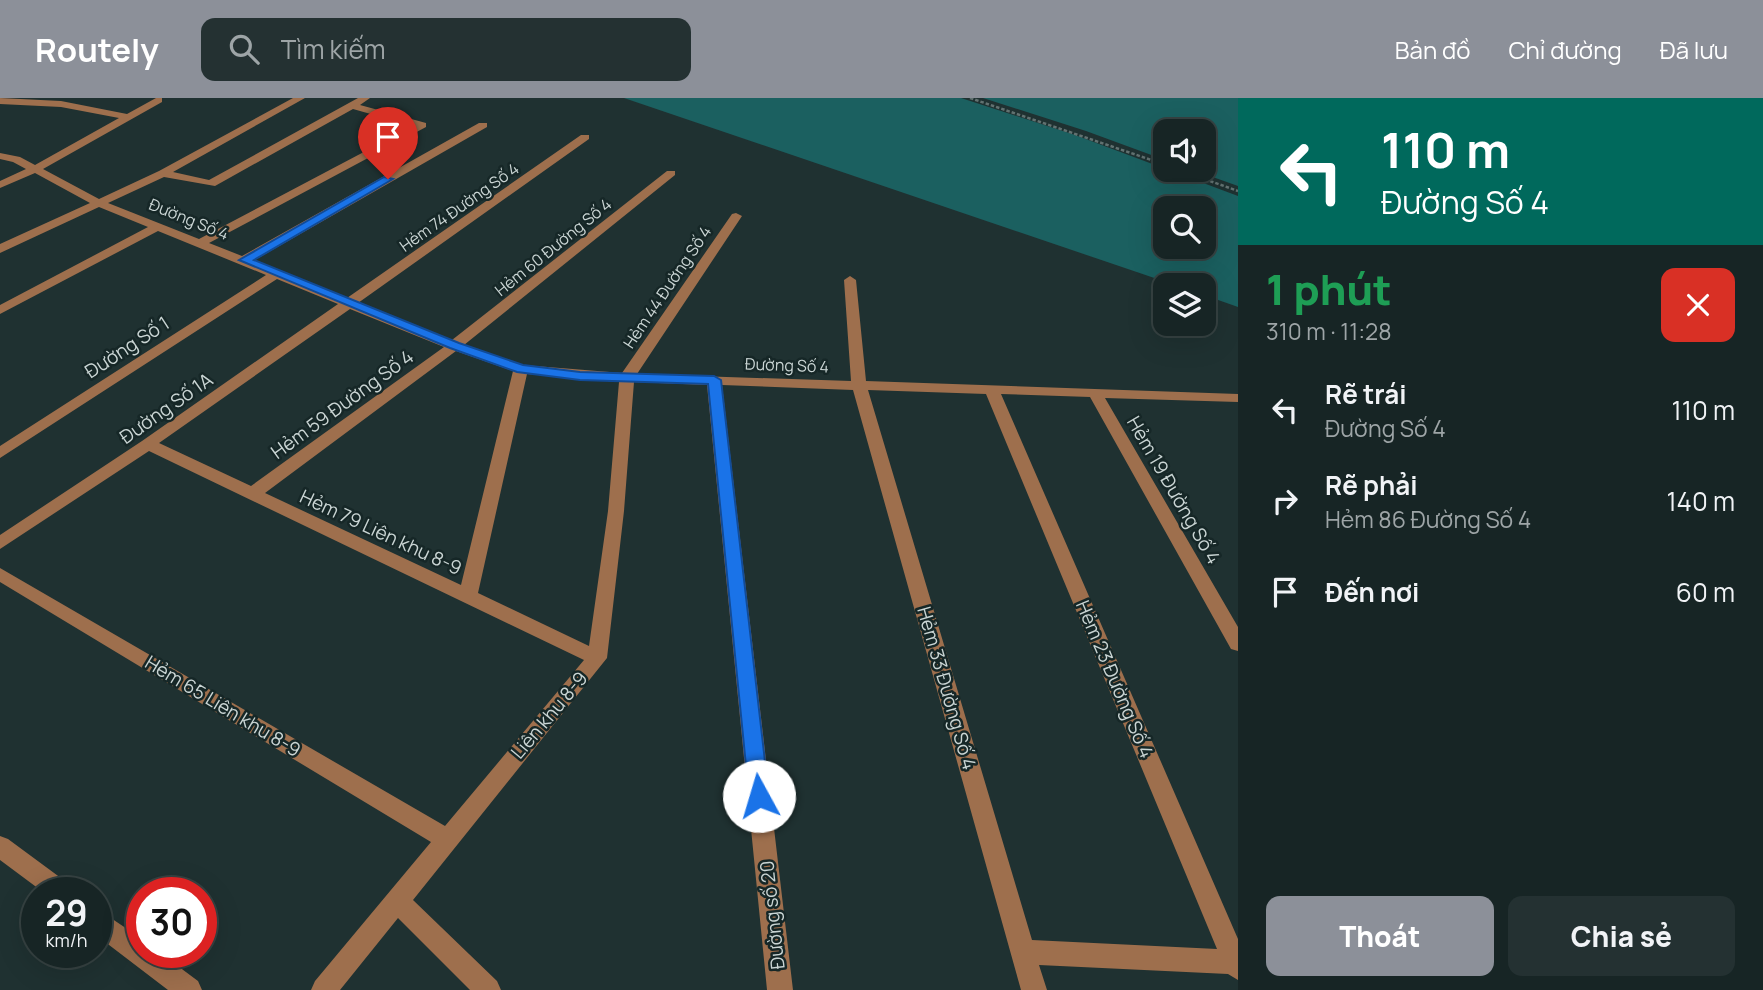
<!DOCTYPE html>
<html lang="vi">
<meta charset="utf-8">
<style>
body{margin:0;font-family:Manrope,sans-serif;background:#243132;color:#f1f3f6;height:100vh;display:flex;flex-direction:column;font-size:26px;white-space:nowrap}
*{box-sizing:border-box;margin:0}
p{font-size:23px;color:#9ea5a7}
.icon{flex:none;width:38px;height:38px;fill:none;stroke:currentColor;stroke-width:2;stroke-linecap:round;stroke-linejoin:round}
.map{position:relative;flex:1;overflow:hidden}
.drawer{display:flex;flex-direction:column;background:#172525;width:525px}
.drawer>*{flex:none}
.hud{background:#00695c;color:#fff;overflow:hidden}
.controls{position:absolute;left:1153px;top:21px;display:grid;gap:14px}
.controls a{display:grid;place-items:center;width:63px;height:63px;border-radius:14px;background:#172525;box-shadow:0 7px 28px #0002,0 0 0 2px #364242;font-size:35px}
.speed{position:absolute;left:21px;top:779px;display:flex;gap:14px;font-size:35px;font-weight:700;text-align:center}
.speed>*{display:grid;place-content:center;width:91px;height:91px;border-radius:50%;background:#172525;box-shadow:0 7px 28px #0002,0 0 0 2px #364242;line-height:1}
.speed small{font-size:18px;font-weight:400}
.speed .limit{border:10px solid #d22;background:#fff;color:#111}
.pin{position:absolute;display:grid;place-items:center;width:60px;height:60px;color:#fff;margin:-72px -30px;border-radius:50% 50% 50% 0;rotate:-45deg;box-shadow:0 0 7px #0007}
.pin .icon{rotate:45deg}
.me{position:absolute;width:77px;margin:-38px;rotate:354deg;stroke-linejoin:round;filter:drop-shadow(0 0 5px #0008)}
.turn{display:flex;align-items:center;gap:24px;height:147px;padding:0 28px;font-size:32px}
.turn .icon{width:91px;height:91px;stroke-width:2.5}
.turn b{display:block;font-size:49px;line-height:60px}
.round{display:grid;place-items:center;flex:none;width:74px;height:74px;border-radius:14px;background:#243132}
.headline{display:flex;align-items:center;justify-content:space-between;height:119px;padding:0 28px}
h1{font-size:42px;font-weight:800;line-height:52px;color:#1e9e55}
.primary-button{display:flex;gap:14px;margin-top:auto;padding:14px 28px}
.primary-button a{flex:1;height:80px;border-radius:14px;background:#8c9099;color:#fff;font-size:28px;font-weight:800;line-height:80px;text-align:center}
.primary-button a+a{background:#243132;color:#f1f3f6}
ul{padding:0;list-style:none}
li{display:flex;align-items:center;gap:21px;height:91px;padding:0 28px}
li div{flex:1}
li b{display:block;font-size:26px}
li em{font-style:normal}
header{display:flex;align-items:center;gap:42px;box-sizing:border-box;height:98px;padding:0 35px;background:#8c9099;color:#fff}
header strong{font-size:33px}
nav{display:flex;gap:38px;margin-inline-start:auto;font-size:24px}
.search{width:490px;height:63px;background:#243132;display:flex;align-items:center;gap:18px;box-sizing:border-box;padding:0 24px;border-radius:14px;color:#9ea5a7;font-size:26px}
main{display:flex;flex:1;min-height:0}
.map>svg:first-child{display:block}
.water{fill:#1b6060;fill-rule:evenodd}
.lines{fill:none;stroke-linecap:round;stroke-linejoin:round}
.path{stroke:#627271;stroke-width:2.5;stroke-dasharray:3.5 2;stroke-linecap:butt}
.minor{fill:#9e6f4d;fill-rule:evenodd}
.route{fill:#1a73e8;stroke:#114b97;stroke-width:2}
.labels{text-anchor:middle;stroke-width:5;stroke-linejoin:round;paint-order:stroke}
.far-street-label{font-size:16px;fill:#cad5d4;stroke:#162727}
.street-label{font-size:19px;fill:#cad5d4;stroke:#162727}
</style>
<header>
<strong>Routely</strong>
<div class="search"><svg class="icon" aria-label="search" viewBox="0 0 24 24"><circle cx="10" cy="10" r="6"/><path d="M15 15l6 6"/></svg>Tìm kiếm</div>
<nav><a>Bản đồ</a><a>Chỉ đường</a><a>Đã lưu</a></nav>
</header>
<main>
<div class="map">
<svg width="1238" height="892" viewBox="0 0 1238 892">
<rect width="100%" height="100%" fill="#1f3131"/>
<path class="water" d="M 624,0 L 961,0 L 1075,37 L 1238,98 L 1238,209 L 1204,197 L 1204,187 L 1175,187 ZM 1166,110 L 1204,110 L 1204,149 L 1166,149 Z
M 983,0 L 1238,0 L 1238,88 L 1193,72 L 1204,72 L 1204,33 L 1166,33 L 1165,62 L 1086,33 Z"/>
<g class="lines">
<path class="path" d="M 970,0 L 1166,67
M 1179,72 L 1238,93"/>
<path class="minor" d="M 0,0 L 61,3 L 127,16 L 156,0 L 162,0 L 162,4 L 43,71 L 99,101 L 159,73 L 293,0 L 305,0 L 173,74 L 209,82 L 358,0 L 370,0 L 360,7 L 426,25 L 426,29 L 209,145 L 242,158 L 479,25 L 487,25 L 487,29 L 253,163 L 347,200 L 581,37 L 589,37 L 589,41 L 358,205 L 452,242 L 667,73 L 675,73 L 675,77 L 464,247 L 523,267 L 622,275 L 732,116 L 736,115 L 742,118 L 637,276 L 851,283 L 844,182 L 850,178 L 856,182 L 866,283 L 1238,296 L 1238,304 L 1105,300 L 1238,529 L 1238,553 L 1231,551 L 1090,299 L 1001,296 L 1238,841 L 1238,882 L 1228,876 L 1039,867 L 1047,892 L 1021,892 L 853,292 L 722,287 L 793,892 L 767,892 L 707,287 L 634,284 L 624,413 L 607,560 L 413,802 L 497,883 L 501,892 L 470,892 L 398,820 L 340,892 L 311,892 L 315,883 L 431,744 L 0,484 L 0,470 L 445,728 L 584,562 L 149,353 L 0,451 L 0,437 L 142,343 L 338,206 L 277,181 L 0,360 L 0,348 L 266,177 L 158,133 L 0,216 L 0,207 L 148,129 L 99,109 L 0,155 L 0,146 L 90,105 L 35,75 L 0,90 L 0,83 L 26,71 L 13,64 L 0,61 L 0,55 L 20,59 L 35,67 L 119,20 L 61,9 L 0,6 ZM 353,11 L 413,28 L 199,141 L 108,105 L 164,79 L 215,88 ZM 350,211 L 444,249 L 251,388 L 159,345 ZM 456,253 L 513,273 L 461,487 L 265,395 ZM 527,276 L 619,284 L 608,413 L 589,548 L 478,495 ZM 868,292 L 986,296 L 1217,851 L 1032,842 Z
M 0,738 L 8,741 L 69,786 L 73,794 L 43,794 L 0,762 Z
M 96,810 L 142,841 L 142,854 L 159,854 L 198,883 L 202,892 L 168,892 L 96,837 Z"/>
</g>
<path class="route" d="M 384,79 L 393,81 L 254,162 L 459,245 L 523,267 L 580,274 L 714,278 L 721,282 L 769,698 L 766,704 L 759,707 L 752,704 L 749,698 L 708,286 L 580,282 L 517,274 L 450,250 L 239,162 Z"/>
<g class="labels">
<g class="far-street-label">
<text transform="translate(459 109) rotate(-35)" y="6">Hẻm 74 Đường Số 4</text>
<text transform="translate(189 121) rotate(22)" y="6">Đường Số 4</text>
<text transform="translate(553 149) rotate(-39)" y="6">Hẻm 60 Đường Số 4</text>
<text transform="translate(667 189) rotate(-56)" y="6">Hẻm 44 Đường Số 4</text>
<text transform="translate(787 267) rotate(2)" y="6">Đường Số 4</text>
</g>
<g class="street-label">
<text transform="translate(127 249) rotate(-33)" y="7">Đường Số 1</text>
<text transform="translate(342 306) rotate(-36)" y="7">Hẻm 59 Đường Số 4</text>
<text transform="translate(166 310) rotate(-35)" y="7">Đường Số 1A</text>
<text transform="translate(1174 392) rotate(60)" y="7">Hẻm 19 Đường Số 4</text>
<text transform="translate(381 434) rotate(25)" y="7">Hẻm 79 Liên khu 8-9</text>
<text transform="translate(1115 581) rotate(67)" y="7">Hẻm 23 Đường Số 4</text>
<text transform="translate(947 590) rotate(74)" y="7">Hẻm 33 Đường Số 4</text>
<text transform="translate(223 608) rotate(31)" y="7">Hẻm 65 Liên khu 8-9</text>
<text transform="translate(549 617) rotate(-50)" y="7">Liên khu 8-9</text>
<text transform="translate(772 817) rotate(-96)" y="7">Đường số 20</text>
</g>
</g>
</svg>
<div class="controls">
<a><svg class="icon" aria-label="sound" viewBox="0 0 24 24"><path d="M4 9h4l5-4v14l-5-4H4zM17 9q2 3 0 6"/></svg></a>
<a><svg class="icon" aria-label="search" viewBox="0 0 24 24"><circle cx="10" cy="10" r="6"/><path d="M15 15l6 6"/></svg></a>
<a><svg class="icon" aria-label="layers" viewBox="0 0 24 24"><path d="M12 4l9 5-9 5-9-5zM3 14l9 5 9-5"/></svg></a>
</div>
<div class="speed"><div>29<small>km/h</small></div><div class="limit">30</div></div>
<div class="pin" style="left:388px;top:81px;background:#d93025"><svg class="icon" aria-label="arrive" viewBox="0 0 24 24"><path d="M6 21V4h12l-3 4 3 4H6"/></svg></div>
<svg class="me" style="left:759px;top:698px" viewBox="-20 -20 40 40"><circle r="19" fill="#fff"/><path d="M0-13L10 11 0 6-10 11z" fill="#1a73e8"/></svg>
</div>
<section class="drawer">
<div class="hud">
<div class="turn"><svg class="icon" aria-label="left" viewBox="0 0 24 24"><path d="M17 20v-9H6M10 6l-5 5 5 5"/></svg><div><b>110 m</b>Đường Số 4</div></div>
</div>
<div class="headline"><div><h1>1 phút</h1><p>310 m · 11:28</p></div><a class="round" style="background:#d93025;color:#fff"><svg class="icon" aria-label="close" viewBox="0 0 24 24"><path d="M6 6l12 12M18 6L6 18"/></svg></a></div>
<ul>
<li><svg class="icon" aria-label="left" viewBox="0 0 24 24"><path d="M17 20v-9H6M10 6l-5 5 5 5"/></svg><div><b>Rẽ trái</b><p>Đường Số 4</p></div><em>110 m</em></li>
<li><svg class="icon" aria-label="right" viewBox="0 0 24 24"><path d="M7 20v-9h11M14 6l5 5-5 5"/></svg><div><b>Rẽ phải</b><p>Hẻm 86 Đường Số 4</p></div><em>140 m</em></li>
<li><svg class="icon" aria-label="arrive" viewBox="0 0 24 24"><path d="M6 21V4h12l-3 4 3 4H6"/></svg><div><b>Đến nơi</b></div><em>60 m</em></li>
</ul>
<div class="primary-button"><a>Thoát</a><a>Chia sẻ</a></div>
</section>
</main>
